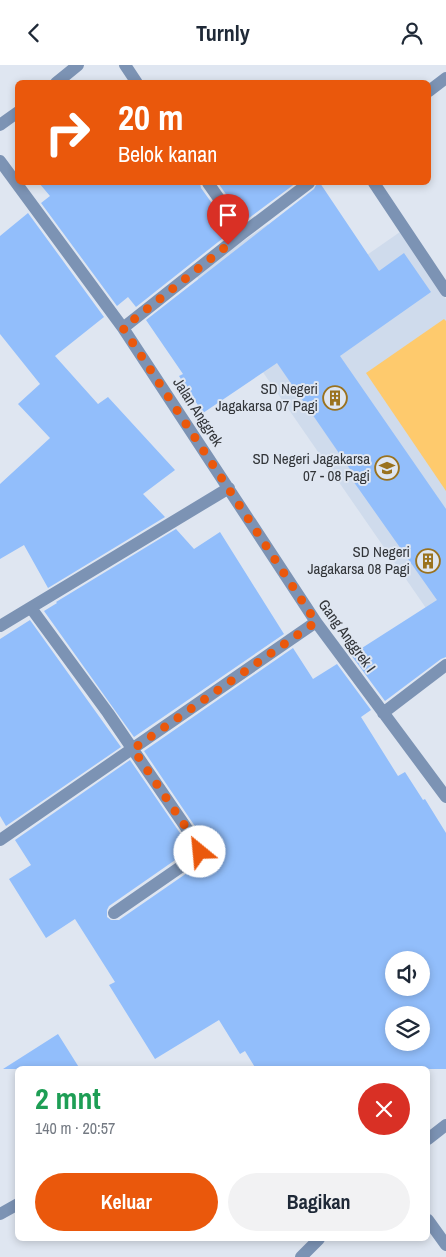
<!DOCTYPE html>
<html lang="id">
<meta charset="utf-8">
<style>
body{margin:0;font-family:"Archivo Narrow",sans-serif;background:#f2f2f3;color:#1f2937;height:100vh;display:flex;flex-direction:column;font-size:19px;white-space:nowrap}
*{box-sizing:border-box;margin:0}
p{font-size:16px;color:#747a83}
.icon{flex:none;width:28px;height:28px;fill:none;stroke:currentColor;stroke-width:2;stroke-linecap:round;stroke-linejoin:round}
.map{position:relative;flex:1;overflow:hidden}
.details{position:absolute;left:15px;top:1001px;width:415px;height:175px;display:flex;flex-direction:column;background:#fff;border-radius:8px;box-shadow:0 2px 8px #0003}
.details>*{flex:none}
.top-card{position:absolute;left:15px;top:15px;width:416px;height:105px;border-radius:8px;box-shadow:0 2px 8px #0003;background:#ea580c;color:#fff;overflow:hidden}
.tools{position:absolute;left:385px;top:886px;display:grid;gap:10px}
.tools a{display:grid;place-items:center;width:45px;height:45px;border-radius:50%;background:#fff;box-shadow:0 2px 8px #0003;font-size:25px}
.pin{position:absolute;display:grid;place-items:center;width:42px;height:42px;color:#fff;margin:-51px -21px;border-radius:50% 50% 50% 0;rotate:-45deg;box-shadow:0 0 5px #0007}
.pin .icon{rotate:45deg}
.me{position:absolute;width:55px;margin:-28px;rotate:332deg;stroke-linejoin:round;filter:drop-shadow(0 0 4px #0008)}
.turn{display:flex;align-items:center;gap:18px;height:105px;padding:0 20px;font-size:22px}
.turn .icon{width:65px;height:65px;stroke-width:2.5}
.turn b{display:block;font-size:35px;line-height:42px}
.round{display:grid;place-items:center;flex:none;width:52px;height:52px;border-radius:26px;background:#f2f2f3}
.head{display:flex;align-items:center;justify-content:space-between;height:85px;padding:0 20px}
h1{font-size:30px;font-weight:800;line-height:38px;color:#1e9e55}
.action{display:flex;gap:10px;margin-top:auto;padding:10px 20px}
.action a{flex:1;height:58px;border-radius:30px;background:#ea580c;color:#fff;font-size:20px;font-weight:800;line-height:58px;text-align:center}
.action a+a{background:#f2f2f3;color:#1f2937}
header{display:flex;justify-content:space-between;align-items:center;height:65px;padding:0 20px;background:#fff;font-size:22px;font-weight:800}
.map>svg:first-child{display:block}
.built{fill:#cfdbec}
.green{fill:#feca6d}
.building{fill:#92befb;fill-rule:evenodd}
.lines{fill:none;stroke-linecap:round;stroke-linejoin:round}
.minor{stroke:#7c93b4;stroke-width:12}
.route{stroke:#ea580c;stroke-width:9;stroke-dasharray:0 16.2}
.labels{text-anchor:middle;stroke-width:4;stroke-linejoin:round;paint-order:stroke}
.poi-label{font-size:15px;fill:#323539;stroke:#dfe6f1;text-anchor:end}
.street-label{font-size:15px;fill:#323539;stroke:#dfe6f1}
</style>
<header><svg class="icon" aria-label="back" viewBox="0 0 24 24"><path d="M15 5l-7 7 7 7"/></svg>Turnly<svg class="icon" aria-label="person" viewBox="0 0 24 24"><circle cx="12" cy="8" r="4"/><path d="M4 21q1-7 8-7t8 7"/></svg></header>
<div class="map">
<svg width="446" height="1192" viewBox="0 0 446 1192">
<rect width="100%" height="100%" fill="#dfe6f1"/>
<path class="built" d="M 268,159 L 315,226 L 400,167 L 446,234 L 446,572 L 195,209 Z"/>
<path class="green" d="M 444,254 L 446,256 L 446,426 L 366,308 Z"/>
<path class="building" d="M 39,118 L 200,118 L 201,123 L 232,166 L 136,242 L 128,232 L 117,241 L 41,138 L 50,131 Z
M 218,118 L 296,118 L 245,156 Z
M 317,118 L 320,118 L 379,206 L 404,188 L 431,227 L 340,291 L 446,444 L 446,592 L 441,594 L 385,636 L 351,590 L 437,535 L 351,413 L 354,410 L 277,298 L 203,348 L 179,311 L 183,309 L 146,255 L 314,124 Z
M 28,148 L 104,252 L 55,291 L 98,339 L 108,332 L 175,405 L 143,429 L 165,452 L 48,523 L 24,480 L 0,494 L 0,419 L 50,373 L 18,339 L 40,319 L 0,269 L 0,171 Z
M 176,464 L 194,484 L 220,467 L 284,569 L 134,672 L 44,546 L 57,538 L 56,537 Z
M 30,555 L 121,682 L 6,761 L 0,751 L 0,574 Z
M 293,583 L 313,614 L 337,599 L 371,645 L 361,652 L 398,711 L 405,707 L 423,735 L 425,734 L 446,768 L 446,1004 L 256,1004 L 245,986 L 240,989 L 219,955 L 155,994 L 109,920 L 115,917 L 75,854 L 46,873 L 9,814 L 31,800 L 15,775 L 130,695 L 191,784 L 109,841 L 107,845 L 107,852 L 111,855 L 119,855 L 200,799 L 208,790 L 207,779 L 144,686 ZM 394,895 L 421,895 L 421,922 L 394,922 ZM 394,950 L 421,950 L 421,978 L 394,978 Z
M 58,969 L 80,1004 L 3,1004 Z"/>
<g class="lines">
<path class="minor" d="M 125,0 L 137,18
M 56,18 L 78,0
M 429,26 L 446,13
M 0,60 L 18,47
M 0,96 L 123,263
M 208,118 L 243,168
M 309,118 L 243,168 L 123,263 L 316,557 L 446,732
M 374,118 L 446,226
M 31,543 L 108,648 L 200,783 L 200,787 L 195,792 L 114,848
M 0,561 L 229,423
M 383,648 L 446,600
M 0,775 L 316,557
M 428,1074 L 446,1060
M 0,1149 L 18,1139
M 428,1155 L 446,1180
M 301,1192 L 319,1174"/>
</g>
<g class="lines">
<path class="route" d="M 200,787 L 200,783 L 133,684 L 316,557 L 123,263 L 228,180"/>
</g>
<defs>
<g id="building-ring" transform="scale(1.25)"><circle r="9.5" fill="#dfe6f1" stroke="#9a721e" stroke-width="1.5"/><path d="M-4-6H4V6H1V3H-1V6H-4ZM-2.5-4.3h1.7v1.8h-1.7ZM.8-4.3h1.7v1.8H.8ZM-2.5-1h1.7V.8h-1.7ZM.8-1h1.7V.8H.8Z" fill="#9a721e"/></g>
<g id="school-ring" transform="scale(1.25)"><circle r="9.5" fill="#dfe6f1" stroke="#9a721e" stroke-width="1.5"/><path d="M0-5L7-2L0 1L-7-2ZM-4 1L0 2.5L4 1V4Q0 6-4 4Z" fill="#9a721e"/></g>
</defs>
<g fill-rule="evenodd">
<use href="#building-ring" x="335" y="333"/>
<use href="#school-ring" x="387" y="403"/>
<use href="#building-ring" x="428" y="496"/>
</g>
<g class="labels">
<g class="poi-label">
<text x="318" y="329">SD Negeri<tspan x="318" dy="17">Jagakarsa 07 Pagi</tspan></text>
<text x="370" y="399">SD Negeri Jagakarsa<tspan x="370" dy="17">07 - 08 Pagi</tspan></text>
<text x="410" y="492">SD Negeri<tspan x="410" dy="17">Jagakarsa 08 Pagi</tspan></text>
</g>
<g class="street-label">
<text transform="translate(198 347) rotate(57)" y="5">Jalan Anggrek</text>
<text transform="translate(347 571) rotate(54)" y="5">Gang Anggrek I</text>
</g>
</g>
</svg>
<div class="tools">
<a><svg class="icon" aria-label="sound" viewBox="0 0 24 24"><path d="M4 9h4l5-4v14l-5-4H4zM17 9q2 3 0 6"/></svg></a>
<a><svg class="icon" aria-label="layers" viewBox="0 0 24 24"><path d="M12 4l9 5-9 5-9-5zM3 14l9 5 9-5"/></svg></a>
</div>
<div class="pin" style="left:228px;top:180px;background:#d93025"><svg class="icon" aria-label="arrive" viewBox="0 0 24 24"><path d="M6 21V4h12l-3 4 3 4H6"/></svg></div>
<svg class="me" style="left:200px;top:787px" viewBox="-20 -20 40 40"><circle r="19" fill="#fff"/><path d="M0-13L10 11 0 6-10 11z" fill="#ea580c"/></svg>
<div class="top-card">
<div class="turn"><svg class="icon" aria-label="right" viewBox="0 0 24 24"><path d="M7 20v-9h11M14 6l5 5-5 5"/></svg><div><b>20 m</b>Belok kanan</div></div>
</div>
<section class="details">
<div class="head"><div><h1>2 mnt</h1><p>140 m · 20:57</p></div><a class="round" style="background:#d93025;color:#fff"><svg class="icon" aria-label="close" viewBox="0 0 24 24"><path d="M6 6l12 12M18 6L6 18"/></svg></a></div>
<div class="action"><a>Keluar</a><a>Bagikan</a></div>
</section>
</div>
